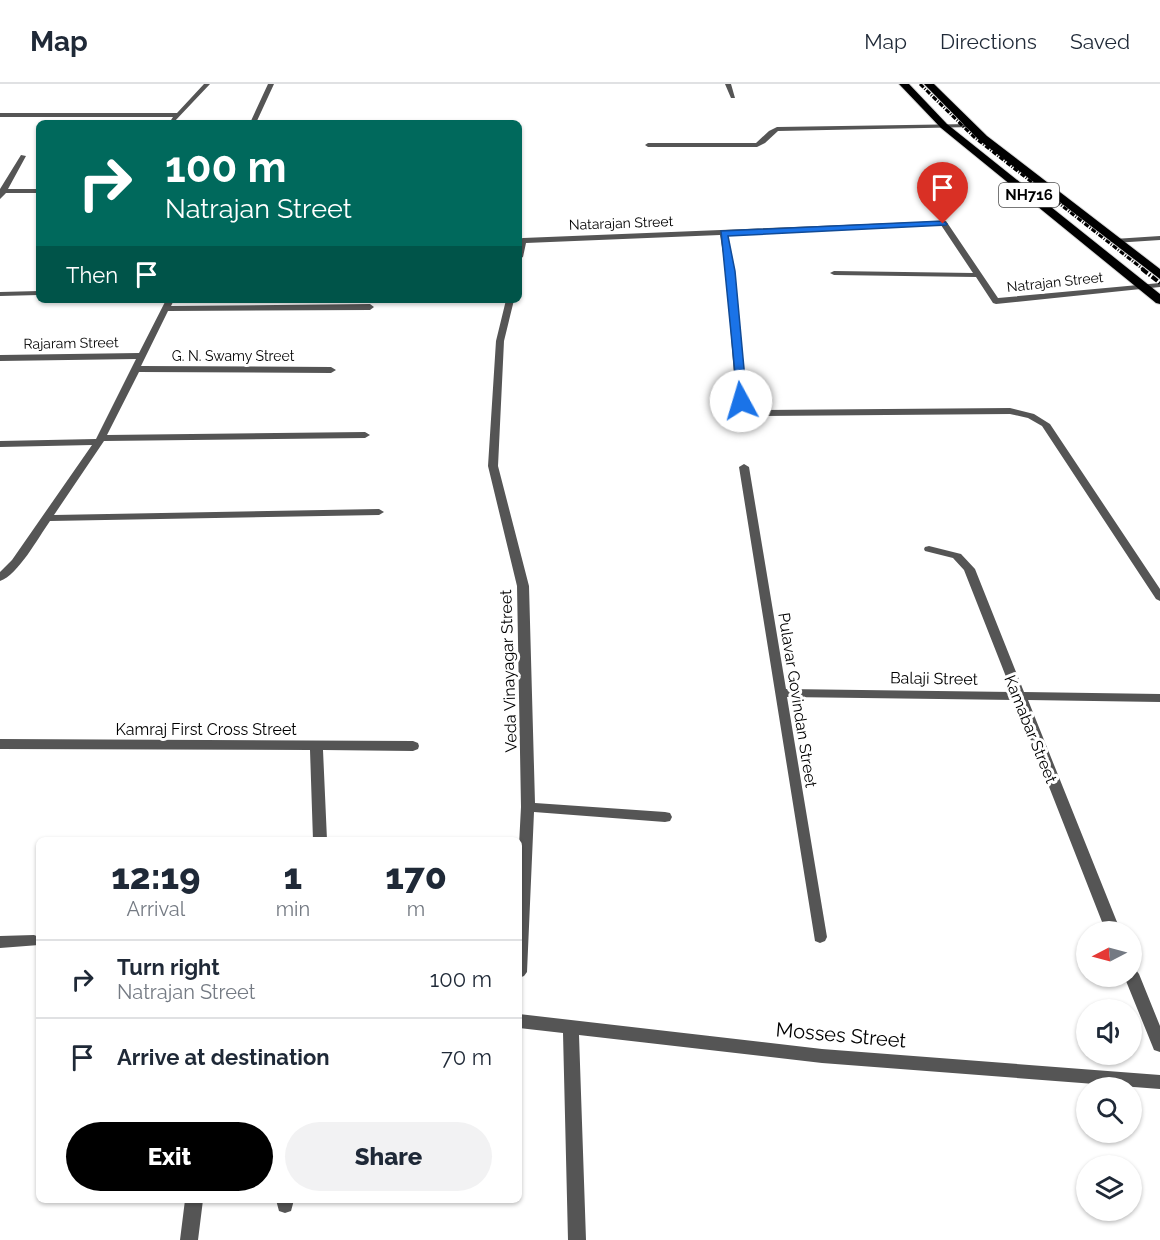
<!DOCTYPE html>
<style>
body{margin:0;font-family:Raleway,sans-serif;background:#f2f2f3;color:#1f2937;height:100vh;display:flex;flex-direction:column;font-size:22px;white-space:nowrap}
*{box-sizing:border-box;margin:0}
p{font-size:20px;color:#747a83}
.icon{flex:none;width:33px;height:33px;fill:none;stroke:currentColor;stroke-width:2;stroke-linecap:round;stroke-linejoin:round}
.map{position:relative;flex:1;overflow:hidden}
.panel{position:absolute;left:36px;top:753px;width:486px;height:366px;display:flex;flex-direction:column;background:#fff;border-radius:9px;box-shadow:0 2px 4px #0004}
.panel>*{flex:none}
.guide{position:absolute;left:36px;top:36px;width:486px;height:183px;border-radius:9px;box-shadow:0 2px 4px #0004;background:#00695c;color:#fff;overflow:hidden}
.needle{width:39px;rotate:264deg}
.controls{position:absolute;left:1076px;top:837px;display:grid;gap:12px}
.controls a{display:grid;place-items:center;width:66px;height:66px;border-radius:50%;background:#fff;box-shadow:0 2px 4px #0004;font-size:30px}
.pin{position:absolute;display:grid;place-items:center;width:51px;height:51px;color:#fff;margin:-62px -26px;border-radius:50% 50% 50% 0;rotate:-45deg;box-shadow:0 0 6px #0007}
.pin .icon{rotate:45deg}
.me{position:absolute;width:66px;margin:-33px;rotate:354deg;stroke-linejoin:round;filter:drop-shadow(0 0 4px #0008)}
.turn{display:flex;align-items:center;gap:21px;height:126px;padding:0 30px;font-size:27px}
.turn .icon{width:78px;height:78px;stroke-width:2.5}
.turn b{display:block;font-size:42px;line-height:51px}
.then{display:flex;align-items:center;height:57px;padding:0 30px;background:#0003;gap:12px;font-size:22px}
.eta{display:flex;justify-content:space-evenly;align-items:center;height:102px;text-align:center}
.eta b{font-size:36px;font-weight:800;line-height:42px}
.primary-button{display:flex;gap:12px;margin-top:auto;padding:12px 30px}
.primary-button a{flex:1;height:69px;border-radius:36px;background:#000;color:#fff;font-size:24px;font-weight:800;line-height:69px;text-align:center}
.primary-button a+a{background:#f2f2f3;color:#1f2937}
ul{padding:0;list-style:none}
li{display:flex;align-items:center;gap:18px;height:78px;padding:0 30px;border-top:2px solid #e0e1e3}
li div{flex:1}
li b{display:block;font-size:22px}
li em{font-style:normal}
header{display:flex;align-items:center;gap:36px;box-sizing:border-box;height:84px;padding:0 30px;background:#fff;border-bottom:2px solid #e0e1e3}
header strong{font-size:28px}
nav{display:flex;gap:33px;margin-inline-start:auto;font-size:21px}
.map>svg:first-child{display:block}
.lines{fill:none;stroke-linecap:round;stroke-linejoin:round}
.highway-casing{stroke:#dbdbdb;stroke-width:2}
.lane{fill:#555;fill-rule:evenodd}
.street{fill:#555;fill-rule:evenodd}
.highway{fill:#000;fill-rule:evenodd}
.rail-far1{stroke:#000;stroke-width:3;stroke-dasharray:5 1.5 1 1.5;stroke-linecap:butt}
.rail{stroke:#000;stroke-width:4;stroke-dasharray:7 2 1.5 2;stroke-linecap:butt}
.route{fill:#1a73e8;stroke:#114b97;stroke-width:1.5}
.labels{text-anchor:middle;stroke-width:6;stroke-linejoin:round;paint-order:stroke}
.far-street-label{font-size:14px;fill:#000;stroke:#fff}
.shield{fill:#fff;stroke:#4c4c4c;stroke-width:1.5}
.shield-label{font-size:15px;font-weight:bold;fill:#000}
.street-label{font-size:16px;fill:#000;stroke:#fff}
.near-street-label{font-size:20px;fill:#000;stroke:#fff}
</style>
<header>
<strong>Map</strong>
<nav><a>Map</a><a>Directions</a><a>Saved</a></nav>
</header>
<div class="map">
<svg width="1160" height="1156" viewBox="0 0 1160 1156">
<rect width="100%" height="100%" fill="#fff"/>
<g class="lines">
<g class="highway-casing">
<path id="highway" d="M 899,0 L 909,0 L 947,40 L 1160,210 L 1160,220 L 1156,219 L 941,44 Z
M 924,0 L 934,0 L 987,52 L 1160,185 L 1160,195 L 979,56 Z"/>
</g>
<path class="lane" d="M 971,40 L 973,41 L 973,43 L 778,47 L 765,59 L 757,63 L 648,63 L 645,61 L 648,59 L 756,59 L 769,47 L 777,43 Z"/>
<path class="street" d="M 204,0 L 210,0 L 174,38 L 171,36 L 173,33 L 0,33 L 0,29 L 177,29 Z
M 268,0 L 274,0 L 256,39 L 250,39 Z
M 725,0 L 731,0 L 735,14 L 731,14 Z
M 21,71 L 26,72 L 8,105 L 39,105 L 39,109 L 6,109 L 0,115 L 0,105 Z
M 943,137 L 946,137 L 998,214 L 1160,199 L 1160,203 L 996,220 L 993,219 L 976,193 L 834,191 L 830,189 L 834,187 L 973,189 L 941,141 L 728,150 L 734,187 L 746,317 L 750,323 L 763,326 L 1010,324 L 1034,330 L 1050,340 L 1160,505 L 1160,517 L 1156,515 L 1042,342 L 1028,334 L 1010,330 L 763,332 L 744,327 L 736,317 L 726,187 L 720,151 L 526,159 L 523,173 L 519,175 L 519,155 L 523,154 Z
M 1160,152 L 1160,156 L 1114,159 L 1110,157 L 1114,155 Z
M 39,207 L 39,211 L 0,212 L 0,208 Z
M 166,216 L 174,216 L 171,222 L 370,220 L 374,223 L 370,226 L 168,227 L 141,282 L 331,283 L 336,286 L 331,289 L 139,288 L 107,351 L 365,348 L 370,351 L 365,354 L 104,357 L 54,431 L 379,425 L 384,428 L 379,431 L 50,437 C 38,454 18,491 0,497 L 0,488 L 12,476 L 92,361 L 0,363 L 0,357 L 96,355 L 136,275 L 0,277 L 0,271 L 139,269 Z
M 506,216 L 514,216 L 504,257 L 498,382 L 529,502 L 535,719 L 665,728 L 670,729 L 672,733 L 670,737 L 665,738 L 534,728 L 527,888 L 524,892 L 519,894 L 519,761 L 521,723 L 517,502 L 488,382 L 496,257 Z
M 744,380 L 749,383 L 786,605 L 1012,608 L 964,486 L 953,474 L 925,467 L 924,465 L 925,463 L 929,462 L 961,470 L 975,485 L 1024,608 L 1160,610 L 1160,618 L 1028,616 L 1121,848 L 1106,848 L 1015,616 L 787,613 L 827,853 L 825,857 L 820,859 L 815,857 L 739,383 Z
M 0,655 L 413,657 L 418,659 L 419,662 L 418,665 L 413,667 L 323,666 L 327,756 L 313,756 L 310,666 L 0,665 Z
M 34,851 L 39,853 L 39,861 L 0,864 L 0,852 Z
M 1131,884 L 1136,886 L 1139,890 L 1160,942 L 1160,968 L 1154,966 L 1152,961 L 1124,892 L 1131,892 Z
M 519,930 L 822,965 L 1160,991 L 1160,1005 L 822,979 L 579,951 L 586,1156 L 568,1156 L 563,949 L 519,944 Z
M 185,1116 L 203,1116 L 198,1156 L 180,1156 Z
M 276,1116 L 294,1116 L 291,1127 L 285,1129 L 279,1127 Z"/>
<use href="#highway" class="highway"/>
<path class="rail-far1" d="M 920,0 L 974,53 L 1144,186"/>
<path class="rail" d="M 1142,185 L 1160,199"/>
</g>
<path class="route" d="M 943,137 L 947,140 L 946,141 L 728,152 L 735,187 L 747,317 L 745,320 L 738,320 L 721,147 Z"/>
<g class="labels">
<g class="far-street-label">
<text transform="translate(621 139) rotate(-2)" y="5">Natarajan Street</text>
<text transform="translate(1055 198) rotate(-6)" y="5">Natrajan Street</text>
<text transform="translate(71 259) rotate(-1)" y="5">Rajaram Street</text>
<text x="233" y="277">G. N. Swamy Street</text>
</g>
<rect class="shield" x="999" y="99" width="60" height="24" rx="4.5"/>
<g class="shield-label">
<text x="1029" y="116">NH716</text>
</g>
<g class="street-label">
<text transform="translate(508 587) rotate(-92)" y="6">Veda Vinayagar Street</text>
<text transform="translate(934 594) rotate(1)" y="6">Balaji Street</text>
<text transform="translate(798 616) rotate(81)" y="6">Pulavar Govindan Street</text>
<text x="206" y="651">Kamraj First Cross Street</text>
<text transform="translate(1031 645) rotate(68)" y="6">Kamabar Street</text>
</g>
<g class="near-street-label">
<text transform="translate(841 951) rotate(5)" y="7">Mosses Street</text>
</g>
</g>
</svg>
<div class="controls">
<a><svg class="needle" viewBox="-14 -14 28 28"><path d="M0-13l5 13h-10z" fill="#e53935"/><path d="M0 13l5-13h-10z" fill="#747a83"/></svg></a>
<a><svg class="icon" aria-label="sound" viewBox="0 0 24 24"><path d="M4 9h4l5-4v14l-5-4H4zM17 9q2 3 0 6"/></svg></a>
<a><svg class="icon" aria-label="search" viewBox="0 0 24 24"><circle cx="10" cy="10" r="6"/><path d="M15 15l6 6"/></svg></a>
<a><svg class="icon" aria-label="layers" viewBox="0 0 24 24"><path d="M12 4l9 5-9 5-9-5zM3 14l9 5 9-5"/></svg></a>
</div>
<div class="pin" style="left:943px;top:140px;background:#d93025"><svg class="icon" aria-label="arrive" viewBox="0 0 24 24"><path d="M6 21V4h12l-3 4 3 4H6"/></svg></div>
<svg class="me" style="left:741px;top:317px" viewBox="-20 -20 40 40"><circle r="19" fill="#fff"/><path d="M0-13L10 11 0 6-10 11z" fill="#1a73e8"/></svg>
<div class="guide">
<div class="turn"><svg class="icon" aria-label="right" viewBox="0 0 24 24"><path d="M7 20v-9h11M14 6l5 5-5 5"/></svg><div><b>100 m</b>Natrajan Street</div></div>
<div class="then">Then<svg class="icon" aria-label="arrive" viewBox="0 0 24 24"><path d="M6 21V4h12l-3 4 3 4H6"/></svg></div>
</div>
<section class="panel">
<div class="eta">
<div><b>12:19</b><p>Arrival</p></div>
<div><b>1</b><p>min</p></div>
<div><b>170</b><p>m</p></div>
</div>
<ul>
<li><svg class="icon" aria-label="right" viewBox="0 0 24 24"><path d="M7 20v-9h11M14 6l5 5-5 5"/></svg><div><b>Turn right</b><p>Natrajan Street</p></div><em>100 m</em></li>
<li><svg class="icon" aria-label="arrive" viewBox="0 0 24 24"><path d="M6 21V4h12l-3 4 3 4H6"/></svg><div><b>Arrive at destination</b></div><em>70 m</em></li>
</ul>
<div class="primary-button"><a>Exit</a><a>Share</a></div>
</section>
</div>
